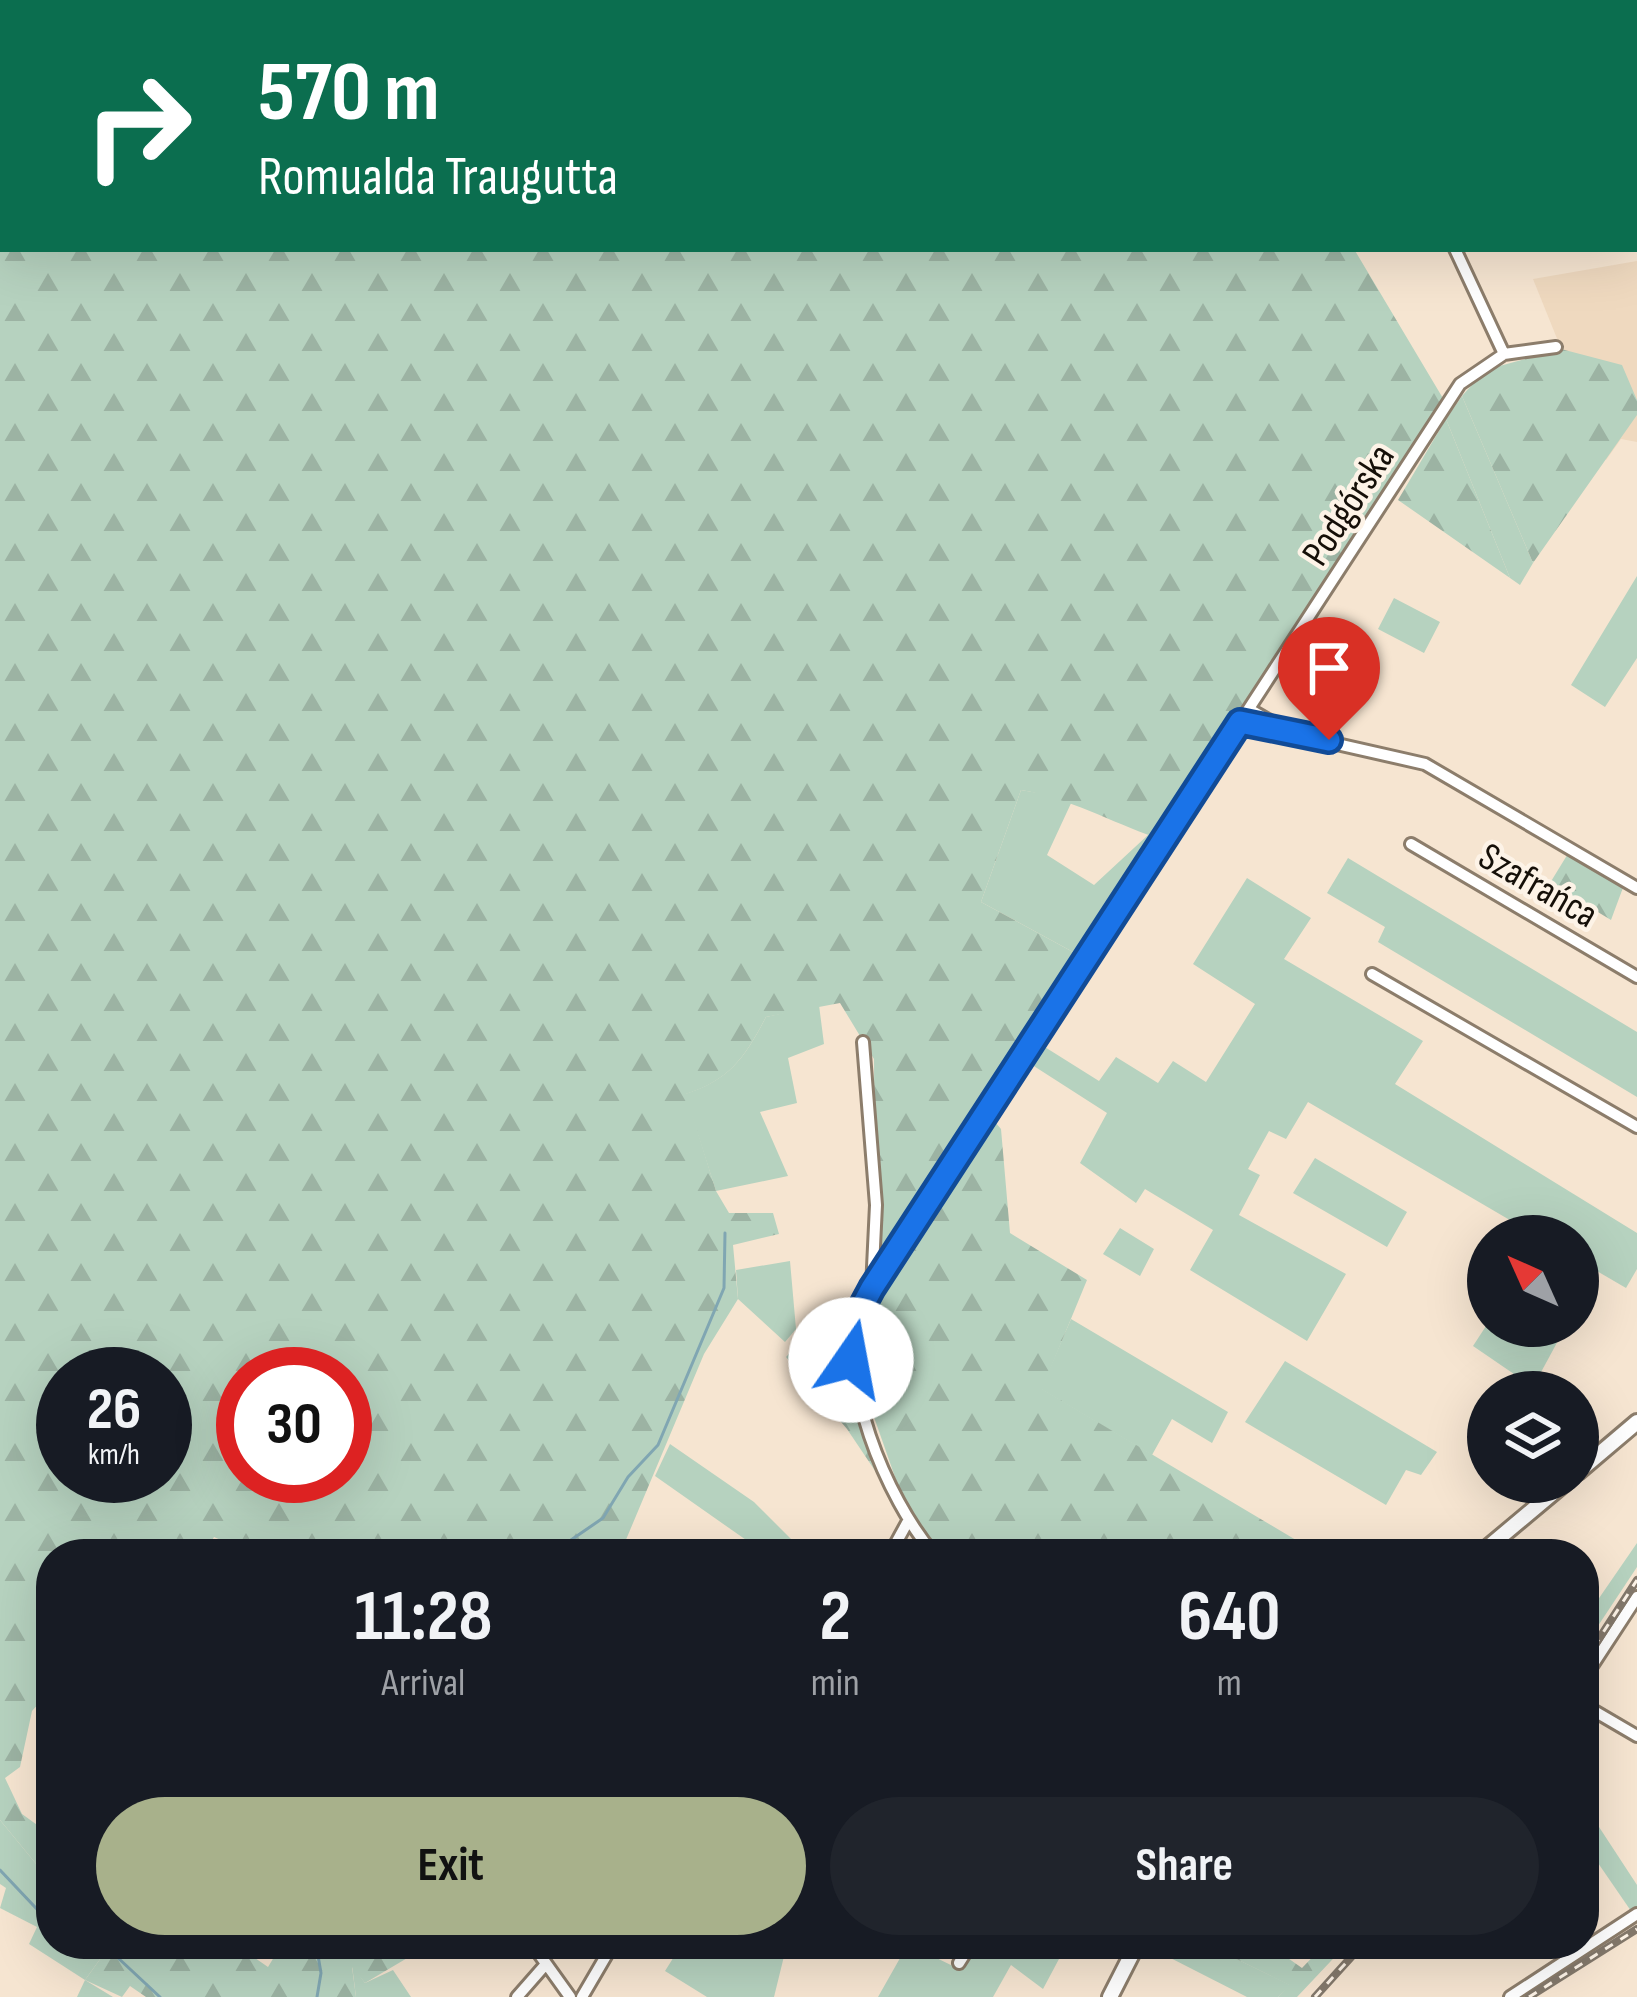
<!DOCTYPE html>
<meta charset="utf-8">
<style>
body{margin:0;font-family:"Sofia Sans Condensed",sans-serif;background:#20242c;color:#f1f3f6;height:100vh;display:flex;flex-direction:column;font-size:45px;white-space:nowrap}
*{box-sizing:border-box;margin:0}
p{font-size:39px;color:#9ea1a6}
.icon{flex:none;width:66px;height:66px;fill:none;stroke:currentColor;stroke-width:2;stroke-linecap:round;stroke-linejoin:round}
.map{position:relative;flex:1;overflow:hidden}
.drawer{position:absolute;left:36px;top:1539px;width:1563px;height:420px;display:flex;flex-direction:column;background:#171b24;border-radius:48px;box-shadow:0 12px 48px #0002}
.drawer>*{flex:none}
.banner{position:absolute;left:0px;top:0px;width:1638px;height:252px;box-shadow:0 12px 48px #0002;background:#0b6e4f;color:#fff;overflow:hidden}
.needle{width:78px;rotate:315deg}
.tools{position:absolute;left:1467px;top:1215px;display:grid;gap:24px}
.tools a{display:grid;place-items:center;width:132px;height:132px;border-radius:50%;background:#171b24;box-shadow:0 12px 48px #0002;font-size:60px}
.speed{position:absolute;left:36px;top:1347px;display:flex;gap:24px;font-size:60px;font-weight:700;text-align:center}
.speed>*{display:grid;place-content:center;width:156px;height:156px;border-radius:50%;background:#171b24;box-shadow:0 12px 48px #0002;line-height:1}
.speed small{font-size:30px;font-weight:400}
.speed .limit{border:18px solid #d22;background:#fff;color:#111}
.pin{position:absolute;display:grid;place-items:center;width:102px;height:102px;color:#fff;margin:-123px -51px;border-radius:50% 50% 50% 0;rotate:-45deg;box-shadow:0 0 12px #0007}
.pin .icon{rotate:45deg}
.me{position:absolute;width:132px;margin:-66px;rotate:12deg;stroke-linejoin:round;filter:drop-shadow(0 0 9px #0008)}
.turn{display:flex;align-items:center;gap:42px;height:252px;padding:0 60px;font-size:54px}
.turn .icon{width:156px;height:156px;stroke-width:2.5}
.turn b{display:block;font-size:84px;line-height:102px}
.eta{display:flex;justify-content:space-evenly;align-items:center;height:204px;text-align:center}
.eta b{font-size:72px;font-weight:700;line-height:84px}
.action{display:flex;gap:24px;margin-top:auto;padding:24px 60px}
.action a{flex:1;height:138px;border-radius:72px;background:#a8b18b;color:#111;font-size:48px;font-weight:700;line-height:138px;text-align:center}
.action a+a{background:#20242c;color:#f1f3f6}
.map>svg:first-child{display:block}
.built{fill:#efd9bf}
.green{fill:#b6d2bf}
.forest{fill:url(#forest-firs);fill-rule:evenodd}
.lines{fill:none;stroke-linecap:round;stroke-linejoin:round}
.stream{stroke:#80a6b2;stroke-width:3}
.minor-casing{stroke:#8c7d6b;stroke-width:16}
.tertiary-casing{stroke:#8c7d6b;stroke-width:20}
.secondary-casing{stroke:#8c7d6b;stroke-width:21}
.minor{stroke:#fff;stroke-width:10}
.tertiary{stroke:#fff;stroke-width:14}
.secondary{stroke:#fee7d0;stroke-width:15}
.rail-casing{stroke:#83786b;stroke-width:8}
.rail{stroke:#fdf3e7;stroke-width:3;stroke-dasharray:9;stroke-linecap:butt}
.route-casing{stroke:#114b97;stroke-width:30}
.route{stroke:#1a73e8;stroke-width:21}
.labels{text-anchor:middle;stroke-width:9;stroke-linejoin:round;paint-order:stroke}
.street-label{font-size:39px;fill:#150f08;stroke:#fdf3e7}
</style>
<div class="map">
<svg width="1637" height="1997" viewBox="0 0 1637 1997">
<defs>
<pattern id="forest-firs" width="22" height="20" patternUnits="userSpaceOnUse" patternTransform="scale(3)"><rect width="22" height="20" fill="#b6d2bf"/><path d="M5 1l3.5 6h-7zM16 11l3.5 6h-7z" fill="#9cb3a3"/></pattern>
</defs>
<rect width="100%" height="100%" fill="#f6e5d1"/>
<path class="built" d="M 1637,261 L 1637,442 L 1621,439 L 1606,460 L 1533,279 Z"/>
<path class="green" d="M 1462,396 L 1533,563 L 1520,585 L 1510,578 L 1446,419 Z
M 1637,576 L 1637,658 L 1605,707 L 1571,685 Z
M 1394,598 L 1440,622 L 1424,653 L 1378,629 Z
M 1021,790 L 1073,799 L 1047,855 L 1094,885 L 1148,835 L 1157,838 L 1084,958 L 981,902 Z
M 1348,858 L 1637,1032 L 1637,1097 L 1378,942 L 1385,927 L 1327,893 Z
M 1247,878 L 1311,918 L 1284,959 L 1423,1041 L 1395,1084 L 1637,1233 L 1637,1269 L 1626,1288 L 1578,1260 L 1578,1236 L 1537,1236 L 1308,1102 L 1286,1139 L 1269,1131 L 1248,1169 L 1260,1175 L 1239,1215 L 1346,1274 L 1307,1341 L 1190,1270 L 1213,1230 L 1145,1189 L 1136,1203 L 1080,1163 L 1107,1113 L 1026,1061 L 1040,1044 L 1099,1081 L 1116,1057 L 1158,1083 L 1173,1061 L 1206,1082 L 1255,1004 L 1193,964 Z
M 819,1005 L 824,1044 L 788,1058 L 797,1103 L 760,1112 L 788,1176 L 716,1191 L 685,1094 C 730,1080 745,1057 766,1017 Z
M 1315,1158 L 1407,1212 L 1387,1247 L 1293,1193 Z
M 1120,1228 L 1154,1249 L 1140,1276 L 1103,1254 Z
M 790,1261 L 796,1329 L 785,1342 L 738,1299 L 736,1270 Z
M 1071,1319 L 1228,1412 L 1212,1443 L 1172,1419 L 1152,1455 L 1041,1389 Z
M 1488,1323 L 1488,1326 L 1566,1326 L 1533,1387 L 1473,1346 Z
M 1285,1361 L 1437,1452 L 1421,1475 L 1406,1470 L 1386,1505 L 1245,1422 Z
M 670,1444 L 754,1502 L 806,1554 L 766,1554 L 655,1476 Z
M 1637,1543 L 1637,1567 L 1584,1647 L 1584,1620 Z
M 1584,1804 L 1637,1885 L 1637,1907 L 1631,1911 L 1598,1863 L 1584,1873 Z
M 0,1820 L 51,1882 L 51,1944 L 111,1944 L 85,1980 L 113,1997 L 77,1997 L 85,1980 L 29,1944 L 37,1927 L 0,1908 L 6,1888 L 0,1884 Z
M 682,1944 L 787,1944 L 774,1997 L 707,1997 L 665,1971 Z
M 908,1944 L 959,1969 L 974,1944 L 1067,1944 L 1043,1989 L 1011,1965 L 993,1997 L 878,1997 Z
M 1143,1944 L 1206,1944 L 1290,1985 L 1278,1997 L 1247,1997 Z
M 352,1965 L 365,1983 L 393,1970 L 411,1997 L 356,1997 Z"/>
<path class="forest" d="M 0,0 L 1348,0 L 3,3 L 3,249 L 1354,249 L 1444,400 L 1157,838 C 1108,821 1072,799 1021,790 L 981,902 L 1084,958 L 886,1263 L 875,1260 L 874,1059 L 840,1003 L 766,1017 C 745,1057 730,1080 686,1094 L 716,1191 L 729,1213 L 773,1213 L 779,1234 L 733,1245 L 738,1299 L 704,1354 L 620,1554 L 252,1554 L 214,1537 L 204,1554 L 51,1554 L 51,1690 L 32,1711 L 20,1767 L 5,1778 L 22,1814 L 51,1835 L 51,1882 L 0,1820 ZM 63,1374 L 165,1374 L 165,1476 L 63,1476 ZM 243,1374 L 345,1374 L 345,1476 L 243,1476 Z
M 1561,349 L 1622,365 L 1637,400 L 1637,415 L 1533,563 L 1462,396 L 1485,370 Z
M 1446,419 L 1510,578 L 1398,500 Z
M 1569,852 L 1624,885 L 1611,920 L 1550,883 Z
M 990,1116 L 1001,1129 L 1010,1233 L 1087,1280 L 1042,1389 L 1301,1543 L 1296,1554 L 941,1554 L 902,1497 L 861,1380 L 856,1343 L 880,1287 Z
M 844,1342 L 845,1366 L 890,1493 L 847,1429 L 786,1357 L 799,1343 Z
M 111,1944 L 262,1944 L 255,1958 L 268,1967 L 282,1944 L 431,1944 L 365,1983 L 352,1967 L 356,1997 L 146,1997 L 130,1986 L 122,1997 L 85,1980 Z
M 1216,1944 L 1268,1944 L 1302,1968 L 1325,1944 L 1347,1944 L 1297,1997 L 1278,1997 L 1289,1985 L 1214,1948 Z"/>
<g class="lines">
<path class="stream" d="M 572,1554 L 571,1540 L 603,1518 L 628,1477 L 658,1445 L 724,1288 L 725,1233
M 0,1870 L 51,1924
M 86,1944 L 116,1956 L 160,1997
M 316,1944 L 321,1973 L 317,1997"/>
<g class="minor-casing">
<path id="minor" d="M 1366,0 L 1367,3
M 1549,3 L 1555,0
M 1455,249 L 1504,354
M 1249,709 L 1282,728
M 1240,722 L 1425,764 L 1637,888
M 1411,844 L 1637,977
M 1372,974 L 1637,1127
M 863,1042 L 876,1205 L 872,1288
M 890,1554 L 907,1523
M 934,1554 C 887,1500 834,1375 861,1305 L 1460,384 L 1504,354 L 1556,347
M 1584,1678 L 1637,1597
M 1584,1705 L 1637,1736
M 532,1944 L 570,1997
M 959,1963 L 971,1944
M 517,1997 L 546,1964
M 582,1997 L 613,1944
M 1510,1997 L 1637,1914"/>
</g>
<g class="tertiary-casing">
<path id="tertiary" d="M 1578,1472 L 1637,1422
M 1480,1554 L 1566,1482
M 1110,1997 L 1137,1944"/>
</g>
<g class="secondary-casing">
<path id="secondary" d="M 1516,0 L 1518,3
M 1635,196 L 1637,199"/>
</g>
<use href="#minor" class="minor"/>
<use href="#tertiary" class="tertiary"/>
<use href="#secondary" class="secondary"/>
<g class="rail-casing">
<path id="rail" d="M 1584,1662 L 1637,1580
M 1315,1997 L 1363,1944
M 1529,1997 L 1637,1929"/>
</g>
<use href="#rail" class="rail"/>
</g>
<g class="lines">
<g class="route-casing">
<path id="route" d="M 851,1360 L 857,1316 L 872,1288 L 1240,722 L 1329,740"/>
</g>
<use href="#route" class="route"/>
</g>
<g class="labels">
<g class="street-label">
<text transform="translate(1347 504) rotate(-57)" y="14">Podgórska</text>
<text transform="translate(1539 884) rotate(30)" y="14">Szafrańca</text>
</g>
</g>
</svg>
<div class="tools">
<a><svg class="needle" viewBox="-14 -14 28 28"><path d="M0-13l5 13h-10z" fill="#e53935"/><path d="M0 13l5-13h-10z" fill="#9ea1a6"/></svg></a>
<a><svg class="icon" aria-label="layers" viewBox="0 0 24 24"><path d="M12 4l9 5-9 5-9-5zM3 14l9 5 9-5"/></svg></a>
</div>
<div class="speed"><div>26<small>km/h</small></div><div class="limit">30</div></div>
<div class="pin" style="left:1329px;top:740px;background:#d93025"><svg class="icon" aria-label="arrive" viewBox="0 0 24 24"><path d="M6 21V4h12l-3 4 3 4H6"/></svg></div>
<svg class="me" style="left:851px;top:1360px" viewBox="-20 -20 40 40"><circle r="19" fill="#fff"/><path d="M0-13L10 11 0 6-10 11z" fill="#1a73e8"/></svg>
<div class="banner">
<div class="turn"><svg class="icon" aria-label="right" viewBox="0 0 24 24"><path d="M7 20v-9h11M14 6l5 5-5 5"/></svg><div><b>570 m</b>Romualda Traugutta</div></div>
</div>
<section class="drawer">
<div class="eta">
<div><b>11:28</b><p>Arrival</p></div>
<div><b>2</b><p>min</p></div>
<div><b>640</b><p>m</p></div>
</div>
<div class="action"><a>Exit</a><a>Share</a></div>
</section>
</div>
